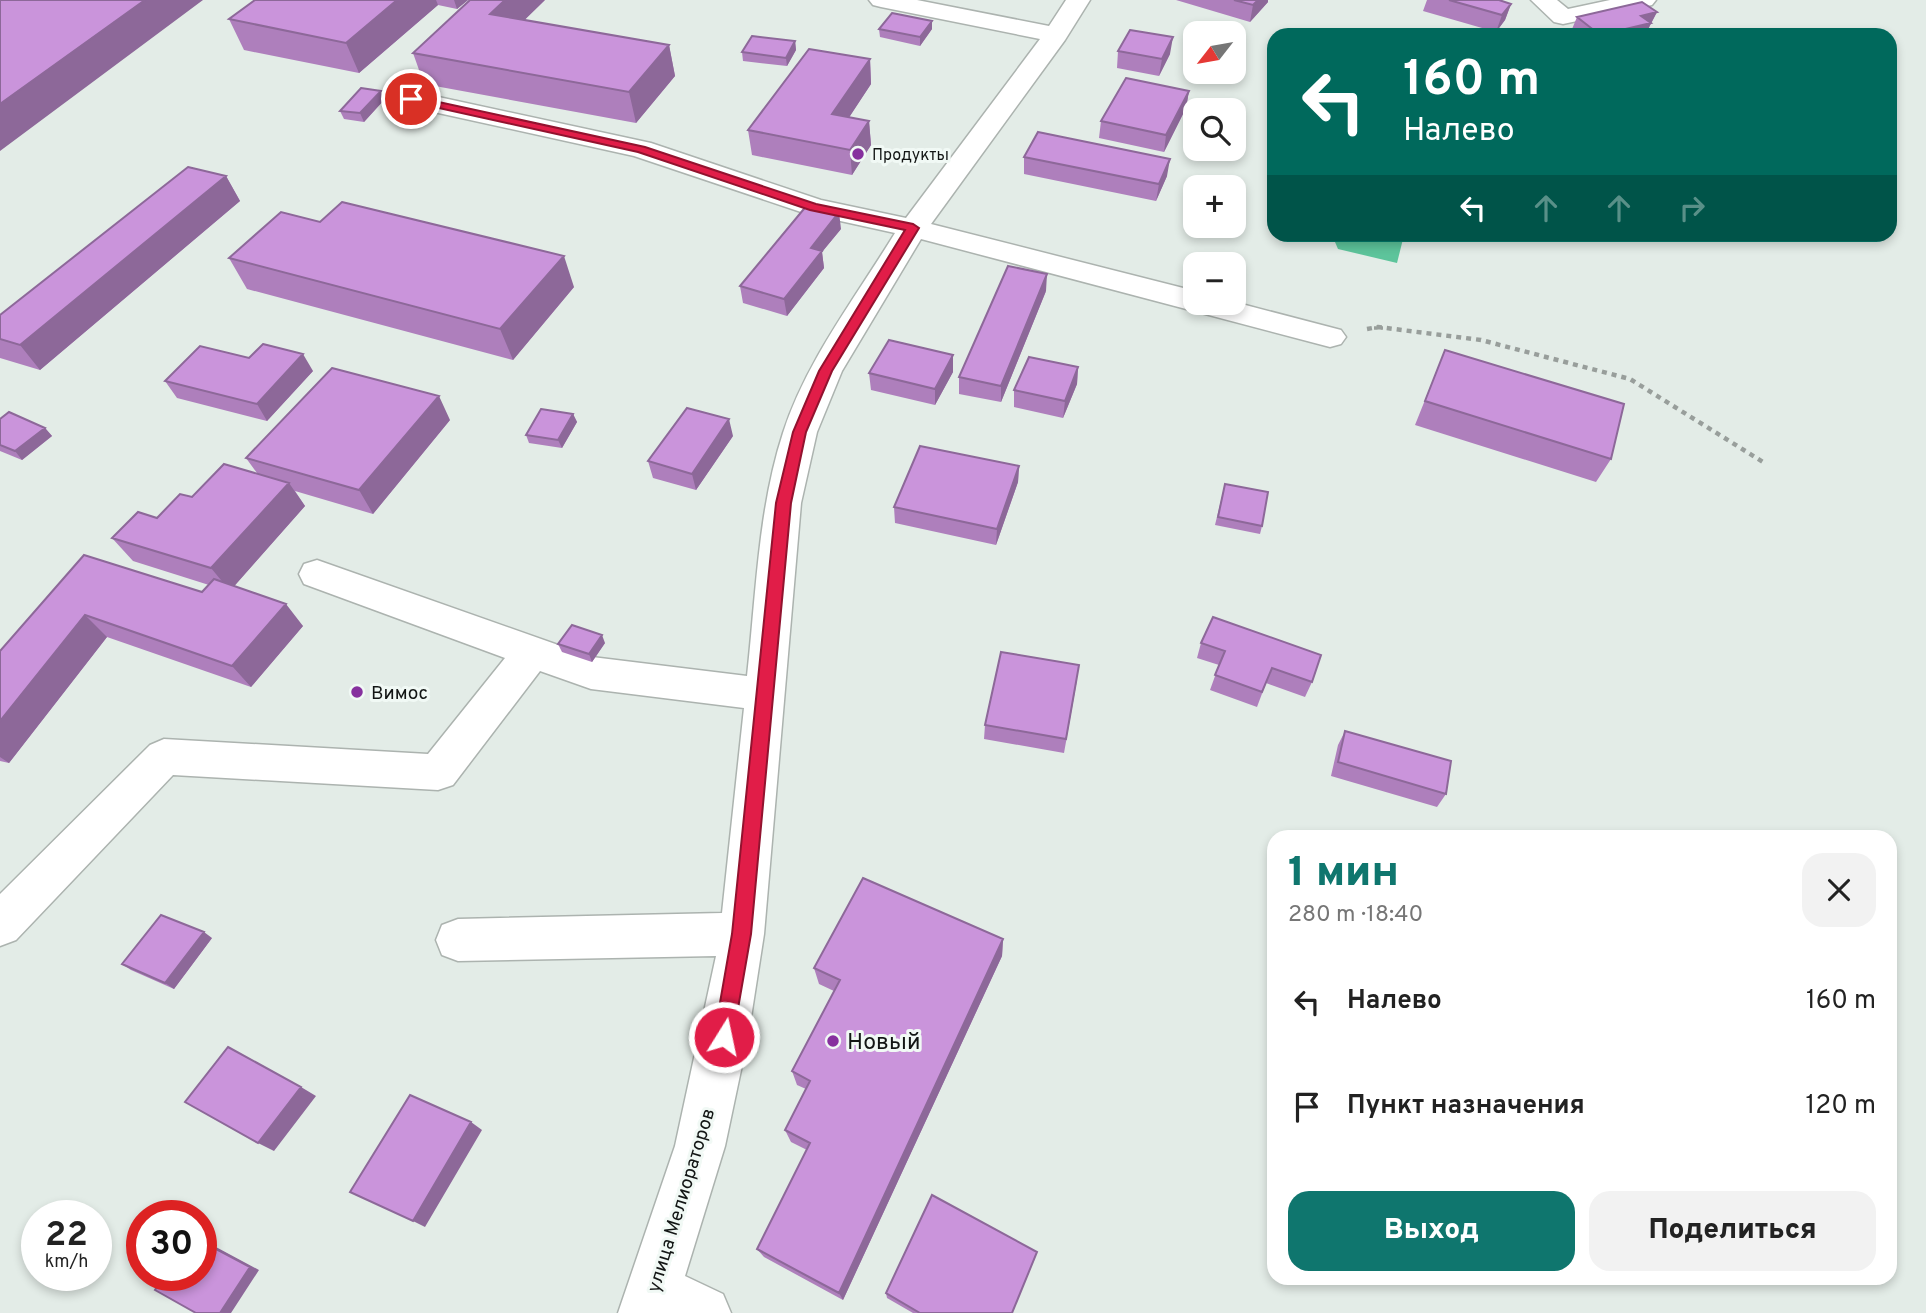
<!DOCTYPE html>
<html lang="ru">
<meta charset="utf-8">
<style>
body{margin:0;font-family:Overpass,sans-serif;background:#f2f2f2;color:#222;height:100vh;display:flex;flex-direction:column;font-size:26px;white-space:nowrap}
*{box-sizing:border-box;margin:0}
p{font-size:23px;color:#767676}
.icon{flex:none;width:38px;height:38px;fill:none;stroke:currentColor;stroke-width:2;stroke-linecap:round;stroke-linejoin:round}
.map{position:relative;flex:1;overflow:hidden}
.sheet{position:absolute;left:1267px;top:830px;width:630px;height:455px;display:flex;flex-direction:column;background:#fff;border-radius:21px;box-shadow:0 4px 10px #0003}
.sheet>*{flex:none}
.hud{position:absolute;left:1267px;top:28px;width:630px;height:214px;border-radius:21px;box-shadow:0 4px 10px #0003;background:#00695c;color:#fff;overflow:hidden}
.needle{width:46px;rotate:239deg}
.buttons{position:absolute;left:1183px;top:21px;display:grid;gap:14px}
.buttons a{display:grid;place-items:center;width:63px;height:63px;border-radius:14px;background:#fff;box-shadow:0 4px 10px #0003;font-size:35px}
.speed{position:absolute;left:21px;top:1200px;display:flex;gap:14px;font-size:35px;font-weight:700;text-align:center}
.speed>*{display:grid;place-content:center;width:91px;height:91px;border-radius:50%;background:#fff;box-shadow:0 4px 10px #0003;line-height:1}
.speed small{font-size:18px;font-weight:400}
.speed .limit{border:10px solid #d22;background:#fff;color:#111}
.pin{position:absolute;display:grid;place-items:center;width:60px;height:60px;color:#fff;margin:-30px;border:4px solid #fff;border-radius:50%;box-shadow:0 2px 7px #0007}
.me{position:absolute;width:77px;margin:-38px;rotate:10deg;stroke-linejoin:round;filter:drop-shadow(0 0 5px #0008)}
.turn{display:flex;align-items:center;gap:24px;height:147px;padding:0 21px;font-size:32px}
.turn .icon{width:91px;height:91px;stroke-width:2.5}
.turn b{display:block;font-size:49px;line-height:60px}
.lanes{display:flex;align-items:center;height:66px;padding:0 21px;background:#0003;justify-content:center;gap:35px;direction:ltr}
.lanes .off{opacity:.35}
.round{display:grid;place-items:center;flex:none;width:74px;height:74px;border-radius:21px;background:#f2f2f2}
.head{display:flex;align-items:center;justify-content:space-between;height:119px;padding:0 21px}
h1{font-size:42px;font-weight:800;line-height:52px;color:#0f766e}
.primary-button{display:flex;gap:14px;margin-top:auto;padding:14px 21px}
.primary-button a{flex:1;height:80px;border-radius:21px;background:#0f766e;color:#fff;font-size:28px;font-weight:800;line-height:80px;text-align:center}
.primary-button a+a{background:#f2f2f2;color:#222}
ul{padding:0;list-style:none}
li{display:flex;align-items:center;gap:21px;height:105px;padding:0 21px}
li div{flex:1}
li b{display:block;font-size:26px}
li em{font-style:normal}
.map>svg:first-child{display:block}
.water{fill:#5dc49b}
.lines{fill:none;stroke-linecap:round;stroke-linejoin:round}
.minor-casing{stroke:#acb3af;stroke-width:3}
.path-far1{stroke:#989e9b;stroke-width:3.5;stroke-dasharray:3.5 3.5;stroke-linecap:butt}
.path{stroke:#989e9b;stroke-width:4.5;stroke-dasharray:5 5;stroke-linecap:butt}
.minor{fill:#fff;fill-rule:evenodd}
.wall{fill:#ae7fbc}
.shaded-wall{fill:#8d6899}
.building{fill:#ca94db;stroke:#8d6899;stroke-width:2}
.route{fill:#e11d48;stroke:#92132f;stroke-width:2}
.poi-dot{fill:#86309e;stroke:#f1f9f5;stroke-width:2.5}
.labels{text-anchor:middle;stroke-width:6;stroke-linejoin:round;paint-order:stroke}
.far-poi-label{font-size:16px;fill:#131615;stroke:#f1f9f5;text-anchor:start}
.poi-label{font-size:19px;fill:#131615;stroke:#f1f9f5;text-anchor:start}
.street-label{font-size:19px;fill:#131615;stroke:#f1f9f5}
.near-poi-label{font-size:23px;fill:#131615;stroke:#f1f9f5;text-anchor:start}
</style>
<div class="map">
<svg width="1926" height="1313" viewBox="0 0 1926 1313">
<rect width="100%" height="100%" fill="#e3ece7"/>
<path class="water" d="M 1332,235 L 1404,235 L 1397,263 L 1338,249 Z"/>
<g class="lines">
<g class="minor-casing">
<path id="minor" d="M 869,0 L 917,0 L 1049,26 L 1066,0 L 1090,0 L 1065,40 L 931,224 L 1195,291 L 1195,303 L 1234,302 L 1341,330 L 1346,337 L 1341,344 L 1330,347 L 921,239 L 842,371 L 817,432 L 801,503 L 764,934 L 748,1037 L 725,1146 L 685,1276 L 723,1294 L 731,1313 L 618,1313 L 675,1146 L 716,956 L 458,961 L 442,955 L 436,940 L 442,925 L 458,919 L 722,913 L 744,708 L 591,689 L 540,671 L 453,785 L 438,790 L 173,775 L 16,940 L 0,946 L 0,894 L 150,745 L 164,739 L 428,754 L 505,658 L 304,584 L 299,574 L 304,564 L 317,560 L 592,657 L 747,676 C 756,595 758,510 783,433 C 806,361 856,297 895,233 L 804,213 L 634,156 L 411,107 L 402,105 L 398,99 L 402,93 L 411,91 L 651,143 L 821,200 L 906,218 L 1040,39 L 881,7 L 873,5 Z
M 1531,0 L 1557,0 L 1568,9 L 1610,0 L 1656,0 L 1652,5 L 1563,24 L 1554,22 Z"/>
</g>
<path class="path-far1" d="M 1374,328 L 1383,328"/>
<path class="path" d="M 1367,329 L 1378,327 L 1481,340 L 1630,379 L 1763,462"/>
<use href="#minor" class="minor"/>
</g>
<path class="wall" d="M 255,0 L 468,0 L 457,9 L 438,5 L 359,73 L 244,50 L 229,19 Z
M 545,0 L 524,20 L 669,45 L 675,76 L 636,123 L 424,84 L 413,53 Z
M 1176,0 L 1268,0 L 1268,2 L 1250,22 Z
M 1427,0 L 1499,0 L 1511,4 L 1505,20 L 1496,32 L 1423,11 Z
M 1657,12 L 1645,35 L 1571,35 L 1570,34 L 1577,17 Z
M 879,29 L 932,29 L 920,46 L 880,37 Z
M 795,41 L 796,50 L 787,66 L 743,61 L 742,52 Z
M 1118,51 L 1170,54 L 1159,76 L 1117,68 Z
M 870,59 L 871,84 L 849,117 L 869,121 L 871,145 L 852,175 L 752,155 L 748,130 Z
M 1189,91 L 1186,108 L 1164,152 L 1099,138 L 1101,121 Z
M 384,100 L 364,122 L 344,119 L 340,111 Z
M 1024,157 L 1167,176 L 1156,201 L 1024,174 Z
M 226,176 L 240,201 L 40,370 L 0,358 L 0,315 Z
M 841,229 L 822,252 L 824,268 L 787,316 L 743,303 L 740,286 Z
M 229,258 L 574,287 L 513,360 L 247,289 Z
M 1046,291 L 1001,402 L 959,394 L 959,377 Z
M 1445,350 L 1611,459 L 1596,482 L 1415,425 Z
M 249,358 L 313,371 L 267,421 L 177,398 L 165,381 Z
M 1078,367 L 1077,384 L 1063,418 L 1014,407 L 1014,390 Z
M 953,372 L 935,405 L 871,390 L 869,373 Z
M 573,414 L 577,422 L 562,448 L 529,443 L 526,435 Z
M 0,419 L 45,428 L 52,436 L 22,460 L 0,451 Z
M 450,420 L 373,514 L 295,491 L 305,506 L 234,586 L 303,626 L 251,687 L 107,637 L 9,763 L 0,761 L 0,651 L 84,555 L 202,592 L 209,585 L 133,561 L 112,538 L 157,518 L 192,497 L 257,473 L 246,458 Z
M 733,436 L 696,490 L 653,478 L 648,461 Z
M 1019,466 L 1018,482 L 996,545 L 895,523 L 894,507 Z
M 1225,484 L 1262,526 L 1260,534 L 1215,525 Z
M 605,643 L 592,662 L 562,652 L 558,644 Z
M 1201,643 L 1312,682 L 1305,697 L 1266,683 L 1257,707 L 1210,690 L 1219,665 L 1197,658 Z
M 1077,680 L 1064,753 L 984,739 L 985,725 Z
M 1345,731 L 1446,794 L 1437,807 L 1331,776 L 1338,745 Z
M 212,938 L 174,989 L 131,970 L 122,964 Z
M 1003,939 L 1002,956 L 843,1300 L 764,1257 L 757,1249 L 807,1150 L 791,1142 L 785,1130 L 806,1089 L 797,1085 L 792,1071 L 834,991 L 819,984 L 814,968 Z
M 1035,1258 L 1012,1313 L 913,1313 L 887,1298 L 886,1293 Z"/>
<path class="shaded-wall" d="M 145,0 L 203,0 L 0,151 L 0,104 Z
M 397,0 L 436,0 L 438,5 L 359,73 L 346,43 Z
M 454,0 L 468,0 L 457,9 Z
M 505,0 L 545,0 L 499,45 L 490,14 Z
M 1258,0 L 1268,0 L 1268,2 L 1250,22 L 1253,5 Z
M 1511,4 L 1505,20 L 1496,32 L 1502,15 Z
M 1657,12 L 1645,35 L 1600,35 L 1641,16 Z
M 932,21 L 932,29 L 920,46 L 920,37 Z
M 1173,37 L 1170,54 L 1159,76 L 1162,59 Z
M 795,41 L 796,50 L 787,66 L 786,58 Z
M 669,45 L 675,76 L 636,123 L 629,92 Z
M 870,59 L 871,84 L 835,139 L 832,114 Z
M 381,91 L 384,100 L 364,122 L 360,113 Z
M 1189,91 L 1186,108 L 1164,152 L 1166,135 Z
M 869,121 L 871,145 L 852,175 L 850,150 Z
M 1170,159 L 1167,176 L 1156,201 L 1159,184 Z
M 226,176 L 240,201 L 40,370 L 20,345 Z
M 839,212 L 841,229 L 822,252 L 824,268 L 787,316 L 784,299 L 811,248 Z
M 564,256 L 574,287 L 513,360 L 500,329 Z
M 1047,274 L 1046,291 L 1001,402 L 1001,386 Z
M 303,354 L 313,371 L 267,421 L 257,404 Z
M 953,355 L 953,372 L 935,405 L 935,389 Z
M 1078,367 L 1077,384 L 1063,418 L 1065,401 Z
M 439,396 L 450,420 L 373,514 L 359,490 Z
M 573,414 L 577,422 L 562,448 L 558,440 Z
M 729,419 L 733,436 L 696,490 L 692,474 Z
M 45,428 L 52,436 L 22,460 L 15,451 Z
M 1019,466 L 1018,482 L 996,545 L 997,529 Z
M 289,483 L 305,506 L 230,591 L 211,568 Z
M 286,604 L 303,626 L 251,687 L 232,666 Z
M 85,615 L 107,637 L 9,763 L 0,757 L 0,721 Z
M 602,635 L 605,643 L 592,662 L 589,654 Z
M 204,932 L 212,938 L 174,989 L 165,983 Z
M 1003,939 L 1002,956 L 843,1300 L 839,1293 Z
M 301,1087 L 316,1096 L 274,1151 L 258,1143 Z
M 471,1122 L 482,1130 L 425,1227 L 413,1221 Z
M 201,1239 L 259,1270 L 231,1313 L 220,1313 Z"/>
<path class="building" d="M 0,0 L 145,0 L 0,104 Z
M 255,0 L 397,0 L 346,43 L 229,19 Z
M 470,0 L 505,0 L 490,14 L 669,45 L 629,92 L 413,53 Z
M 1234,0 L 1258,0 L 1253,5 Z
M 1449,0 L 1499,0 L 1511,4 L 1502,15 Z
M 1642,2 L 1657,12 L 1641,16 L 1651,23 L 1600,35 L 1577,17 Z
M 892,13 L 932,21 L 920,37 L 879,29 Z
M 1130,30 L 1173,37 L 1162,59 L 1118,51 Z
M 752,36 L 795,41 L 786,58 L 742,52 Z
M 809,49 L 870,59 L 832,114 L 869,121 L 850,150 L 748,130 Z
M 1126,78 L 1189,91 L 1166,135 L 1101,121 Z
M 361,88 L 381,91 L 360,113 L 340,111 Z
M 1038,132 L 1170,159 L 1159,184 L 1024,157 Z
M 188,167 L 226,176 L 20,345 L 0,339 L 0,315 Z
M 342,202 L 564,256 L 500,329 L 229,258 L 281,212 L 320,222 Z
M 808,204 L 839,212 L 811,248 L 822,251 L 784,299 L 740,286 Z
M 1008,266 L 1047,274 L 1001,386 L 959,377 Z
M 889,340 L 953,355 L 935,389 L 869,373 Z
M 263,344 L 303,354 L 257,404 L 165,381 L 200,346 L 249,358 Z
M 1445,350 L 1624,404 L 1611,459 L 1425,401 Z
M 1029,357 L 1078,367 L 1065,401 L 1014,390 Z
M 332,368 L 439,396 L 359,490 L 246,458 Z
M 687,408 L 729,419 L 692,474 L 648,461 Z
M 541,409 L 573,414 L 558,440 L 526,435 Z
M 9,412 L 45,428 L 15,451 L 0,445 L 0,419 Z
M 920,446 L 1019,466 L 997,529 L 894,507 Z
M 224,464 L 289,483 L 211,568 L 112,538 L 138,512 L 157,518 L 180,494 L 192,497 Z
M 1225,484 L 1268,492 L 1262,526 L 1218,517 Z
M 84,555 L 202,592 L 214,579 L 286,604 L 232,666 L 85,615 L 0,721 L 0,651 Z
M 1213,617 L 1321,655 L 1312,682 L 1272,668 L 1262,692 L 1215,675 L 1225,651 L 1201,643 Z
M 572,625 L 602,635 L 589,654 L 558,644 Z
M 1001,652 L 1079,665 L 1066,739 L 985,725 Z
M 1345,731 L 1451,761 L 1446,794 L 1338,762 Z
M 863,878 L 1003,939 L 839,1293 L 757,1249 L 810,1143 L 785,1130 L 810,1081 L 792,1071 L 840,980 L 814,968 Z
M 161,915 L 204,932 L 165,983 L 122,964 Z
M 228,1047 L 301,1087 L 258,1143 L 185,1102 Z
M 410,1095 L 471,1122 L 413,1221 L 350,1192 Z
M 932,1195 L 1037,1252 L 1012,1313 L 920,1313 L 886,1293 Z
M 201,1241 L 250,1267 L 220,1313 L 196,1313 L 155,1290 L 164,1276 L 201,1276 Z"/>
<path class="route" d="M 411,96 L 645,147 L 816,204 L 913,224 L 919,228 L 832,371 L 806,432 L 791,503 L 751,934 L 733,1037 L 731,1044 L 724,1046 L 717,1044 L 714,1037 L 732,934 L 776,503 L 793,432 L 819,371 L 905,230 L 810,210 L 638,152 L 407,101 L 407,97 Z"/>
<g class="poi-dot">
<circle cx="858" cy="154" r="7"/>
<circle cx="357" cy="692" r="7"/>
<circle cx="833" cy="1041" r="7"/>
</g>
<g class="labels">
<g class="far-poi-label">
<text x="872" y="160">Продукты</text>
</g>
<g class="poi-label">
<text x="371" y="699">Вимос</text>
</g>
<g class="street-label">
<text transform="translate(680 1200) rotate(-73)" y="7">улица Мелиораторов</text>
</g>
<g class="near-poi-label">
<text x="847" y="1049">Новый</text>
</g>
</g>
</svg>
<div class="buttons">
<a><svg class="needle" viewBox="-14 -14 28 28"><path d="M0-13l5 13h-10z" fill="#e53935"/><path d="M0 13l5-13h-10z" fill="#767676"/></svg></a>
<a><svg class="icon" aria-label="search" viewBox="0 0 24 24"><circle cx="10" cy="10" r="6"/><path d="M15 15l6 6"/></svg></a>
<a>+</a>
<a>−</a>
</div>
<div class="speed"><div>22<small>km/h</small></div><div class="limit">30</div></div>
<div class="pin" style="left:411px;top:99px;background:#d93025"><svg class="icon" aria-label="arrive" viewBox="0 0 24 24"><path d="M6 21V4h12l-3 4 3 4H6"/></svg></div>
<svg class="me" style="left:724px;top:1037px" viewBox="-20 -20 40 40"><circle r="17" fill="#e11d48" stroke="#fff" stroke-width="3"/><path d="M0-11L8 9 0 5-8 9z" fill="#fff"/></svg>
<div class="hud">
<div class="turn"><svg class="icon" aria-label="left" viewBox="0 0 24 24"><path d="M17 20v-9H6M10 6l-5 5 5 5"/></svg><div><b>160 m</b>Налево</div></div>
<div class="lanes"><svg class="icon" aria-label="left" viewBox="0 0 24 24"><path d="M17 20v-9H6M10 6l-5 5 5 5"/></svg><svg class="icon off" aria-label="ahead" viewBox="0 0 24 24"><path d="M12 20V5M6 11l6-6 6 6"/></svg><svg class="icon off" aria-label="ahead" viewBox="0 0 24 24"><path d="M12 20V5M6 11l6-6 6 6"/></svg><svg class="icon off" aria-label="right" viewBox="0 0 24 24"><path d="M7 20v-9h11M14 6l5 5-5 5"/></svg></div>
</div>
<section class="sheet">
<div class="head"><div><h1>1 мин</h1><p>280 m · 18:40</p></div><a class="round"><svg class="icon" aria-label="close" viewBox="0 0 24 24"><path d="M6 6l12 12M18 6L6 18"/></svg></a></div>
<ul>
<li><svg class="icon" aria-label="left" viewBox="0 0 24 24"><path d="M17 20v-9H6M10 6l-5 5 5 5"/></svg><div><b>Налево</b></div><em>160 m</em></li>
<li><svg class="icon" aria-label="arrive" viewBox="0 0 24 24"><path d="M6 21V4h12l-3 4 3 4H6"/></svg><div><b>Пункт назначения</b></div><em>120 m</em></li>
</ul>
<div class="primary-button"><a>Выход</a><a>Поделиться</a></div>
</section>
</div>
